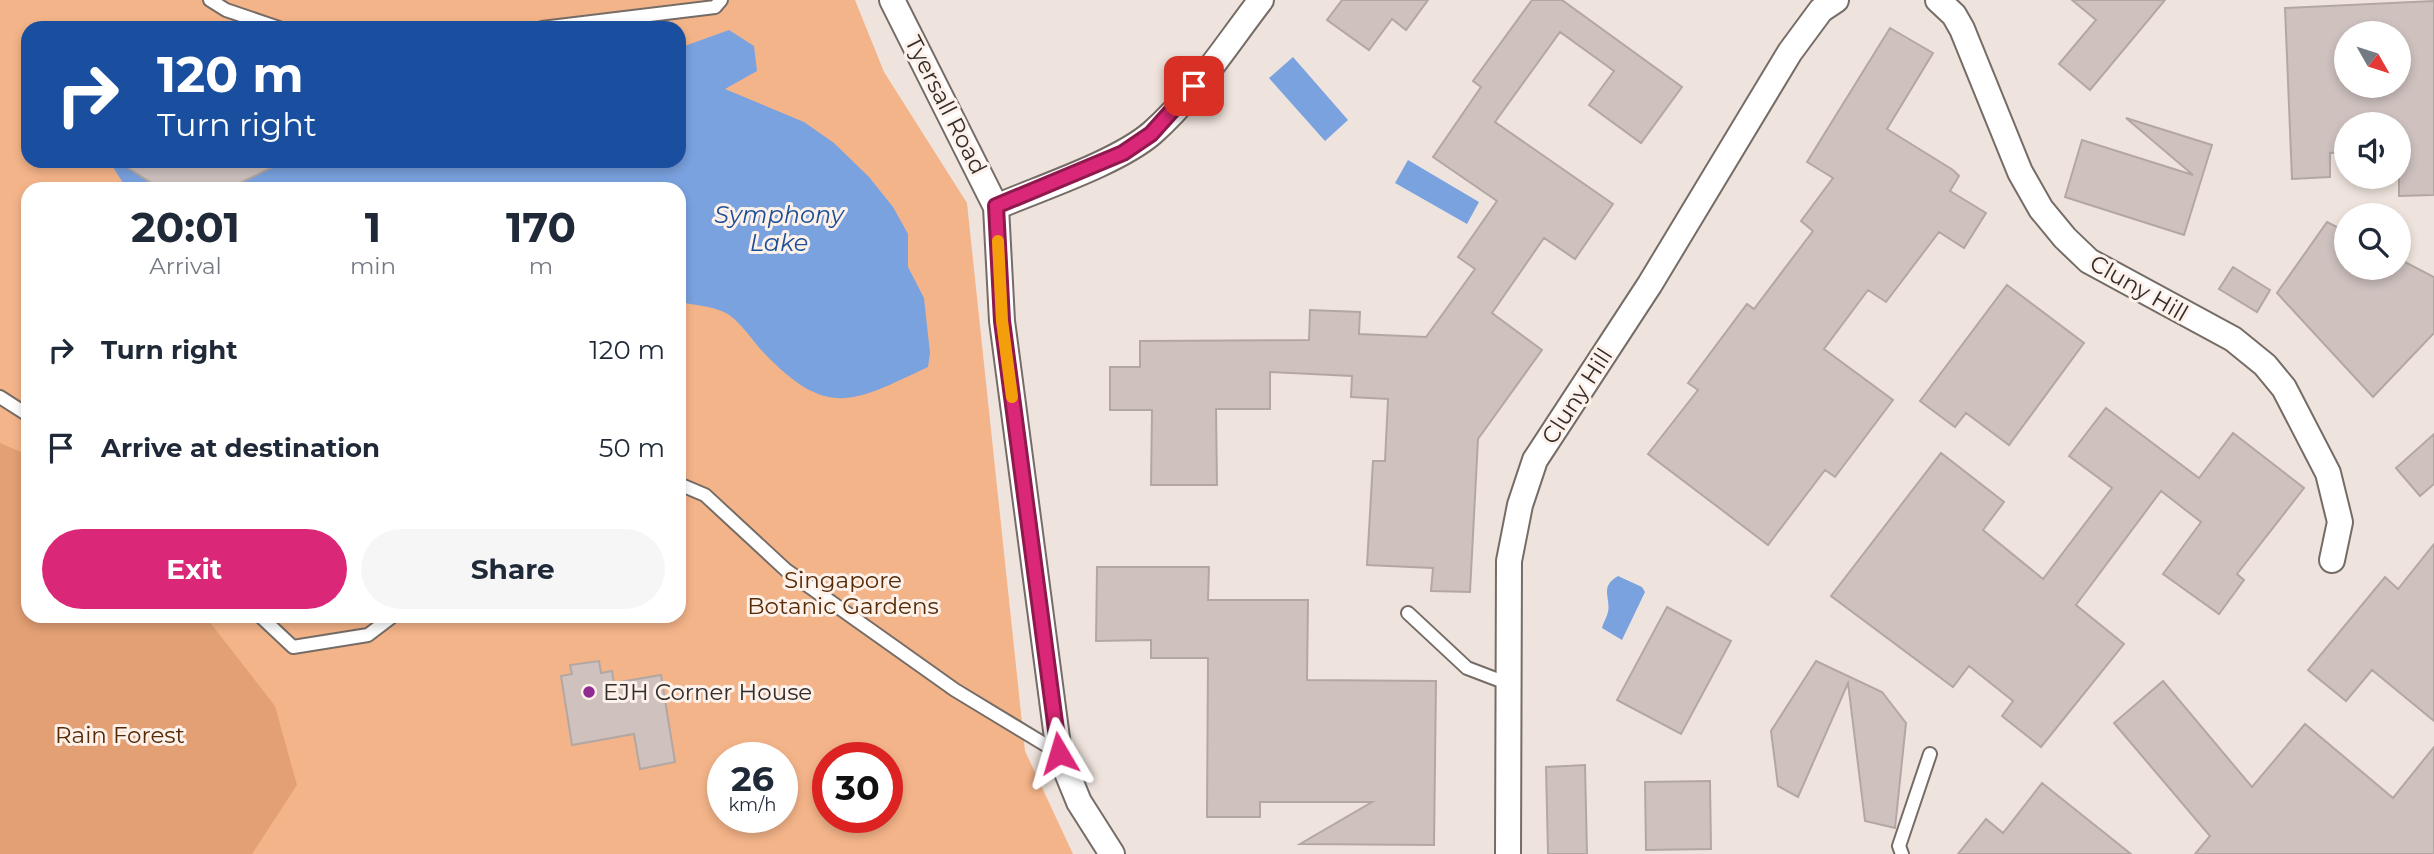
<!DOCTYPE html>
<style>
body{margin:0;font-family:Montserrat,sans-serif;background:#f6f6f7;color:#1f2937;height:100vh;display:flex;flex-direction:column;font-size:26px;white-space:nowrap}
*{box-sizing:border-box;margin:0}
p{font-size:23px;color:#747a83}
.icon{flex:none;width:38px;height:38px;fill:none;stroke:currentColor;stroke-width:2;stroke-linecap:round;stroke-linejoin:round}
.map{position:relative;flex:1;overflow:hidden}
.sheet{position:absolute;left:21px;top:182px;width:665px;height:441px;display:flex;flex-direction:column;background:#fff;border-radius:21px;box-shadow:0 4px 10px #0003}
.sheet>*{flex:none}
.banner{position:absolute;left:21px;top:21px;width:665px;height:147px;border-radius:21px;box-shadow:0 4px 10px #0003;background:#1a4fa0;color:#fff;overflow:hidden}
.needle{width:46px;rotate:129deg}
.buttons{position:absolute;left:2334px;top:21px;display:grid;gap:14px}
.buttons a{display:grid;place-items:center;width:77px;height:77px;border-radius:50%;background:#fff;box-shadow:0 4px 10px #0003;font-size:35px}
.speed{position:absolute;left:707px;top:742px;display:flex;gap:14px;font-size:35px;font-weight:700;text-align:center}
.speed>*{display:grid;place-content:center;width:91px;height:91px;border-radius:50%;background:#fff;box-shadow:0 4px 10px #0003;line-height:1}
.speed small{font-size:18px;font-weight:400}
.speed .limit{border:10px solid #d22;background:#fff;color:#111}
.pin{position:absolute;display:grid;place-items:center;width:60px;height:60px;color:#fff;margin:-30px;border-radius:14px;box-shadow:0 4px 10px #0006}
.me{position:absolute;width:77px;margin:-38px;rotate:353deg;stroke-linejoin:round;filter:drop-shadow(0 0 5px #0008)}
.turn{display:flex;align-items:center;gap:24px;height:147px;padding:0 21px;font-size:32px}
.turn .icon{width:91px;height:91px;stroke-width:2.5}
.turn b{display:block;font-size:49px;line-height:60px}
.eta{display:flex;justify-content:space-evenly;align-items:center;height:119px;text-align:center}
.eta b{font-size:42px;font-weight:700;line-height:49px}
.cta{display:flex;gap:14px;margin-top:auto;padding:14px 21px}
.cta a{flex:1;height:80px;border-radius:42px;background:#db2777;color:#fff;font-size:28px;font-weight:700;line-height:80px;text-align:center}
.cta a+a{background:#f6f6f7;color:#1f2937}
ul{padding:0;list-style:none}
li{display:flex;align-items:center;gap:21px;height:98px;padding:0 21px}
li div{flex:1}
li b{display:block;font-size:26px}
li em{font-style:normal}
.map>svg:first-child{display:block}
.green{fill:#f4b489;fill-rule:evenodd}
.forest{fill:#e3a074}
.water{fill:#7aa2df}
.building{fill:#cec1be;stroke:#b3a7a4;stroke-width:2;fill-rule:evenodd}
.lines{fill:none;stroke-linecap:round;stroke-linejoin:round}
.service-casing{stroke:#766c66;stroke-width:16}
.minor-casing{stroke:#766c66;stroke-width:28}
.service{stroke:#fff;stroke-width:12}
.minor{stroke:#fff;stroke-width:24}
.route-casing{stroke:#8e194d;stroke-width:18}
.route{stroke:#db2777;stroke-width:12}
.slow{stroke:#f59e0b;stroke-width:12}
.poi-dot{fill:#8f2b91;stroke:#fdf1ea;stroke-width:2.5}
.labels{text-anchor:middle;stroke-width:6;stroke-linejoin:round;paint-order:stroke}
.street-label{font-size:23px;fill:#312d2a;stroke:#fdf1ea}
.park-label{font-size:23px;fill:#552a07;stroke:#fdf1ea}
.poi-label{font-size:23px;fill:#312d2a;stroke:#fdf1ea;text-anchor:start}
.water-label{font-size:24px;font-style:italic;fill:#1d5098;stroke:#fdf1ea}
</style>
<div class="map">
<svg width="2434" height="854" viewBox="0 0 2434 854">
<rect width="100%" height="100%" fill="#efe4dd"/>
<path class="green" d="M 0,0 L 855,0 L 884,72 L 967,203 L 1025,751 L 1073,854 L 0,854 ZM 28,28 L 679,28 L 679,161 L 28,161 ZM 28,189 L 679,189 L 679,616 L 28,616 ZM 723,758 L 782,758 L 782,817 L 723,817 ZM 828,758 L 887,758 L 887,817 L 828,817 Z"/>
<path class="forest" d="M 0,443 L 28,455 L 28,616 L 205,616 L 275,706 L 297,785 L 252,854 L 0,854 Z"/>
<path class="water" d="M 729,30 L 754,46 L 757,71 L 725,89 L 804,122 L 834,143 L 869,177 L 893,207 L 908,234 L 908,267 L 924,298 L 930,353 L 928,367 C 853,402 828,420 763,352 C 753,341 739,320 726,313 C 713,306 693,305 679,302 L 679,189 L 212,189 L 214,185 C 238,188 248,182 260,161 L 679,161 L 679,48 Z
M 1293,57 L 1348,120 L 1325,141 L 1269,78 Z
M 1408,160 L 1479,202 L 1467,224 L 1395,183 Z
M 109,161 L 138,161 L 140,175 L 161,189 L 127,189 Z
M 1618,576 L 1642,587 L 1645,592 L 1622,640 L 1602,628 C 1603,623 1607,617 1608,612 C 1611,598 1599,587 1618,576 Z"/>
<path class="building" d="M 1342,0 L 1428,0 L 1406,30 L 1392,19 L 1369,50 L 1327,20 Z
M 1532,0 L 1562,0 L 1682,87 L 1641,143 L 1589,105 L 1614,71 L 1560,32 L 1495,122 L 1613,204 L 1575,259 L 1544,238 L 1492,313 L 1542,350 L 1478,439 L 1470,592 L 1431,591 L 1433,568 L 1367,565 L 1373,461 L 1385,461 L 1388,399 L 1351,397 L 1352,376 L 1270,372 L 1270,409 L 1216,409 L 1217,485 L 1151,485 L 1152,410 L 1110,410 L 1110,367 L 1140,367 L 1140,341 L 1309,340 L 1310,310 L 1360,312 L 1359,334 L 1426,337 L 1475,269 L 1458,257 L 1497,201 L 1433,157 L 1481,87 L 1473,81 Z
M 2072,0 L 2165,0 L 2090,90 L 2059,64 L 2096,20 Z
M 2434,1 L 2434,195 L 2399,196 L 2399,124 L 2347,124 L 2347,152 L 2330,153 L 2330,177 L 2292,179 L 2285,8 ZM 2347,33 L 2399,33 L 2399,86 L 2347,86 Z
M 1890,28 L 1933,53 L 1887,129 L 1953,170 L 1959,176 L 1950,191 L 1986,213 L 1964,248 L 1939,232 L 1886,302 L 1868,290 L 1824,349 L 1893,400 L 1835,477 L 1825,470 L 1768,545 L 1648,454 L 1698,390 L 1688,383 L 1747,304 L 1754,309 L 1813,231 L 1801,221 L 1833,178 L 1807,162 Z
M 2126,118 L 2212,145 L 2184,235 L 2065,197 L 2082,140 L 2193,175 Z
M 117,161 L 285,161 L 232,187 L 214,185 L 212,189 L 161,189 Z
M 2327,222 L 2347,232 L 2347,268 L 2399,268 L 2399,259 L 2434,277 L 2434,333 L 2373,397 L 2277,293 Z
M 2233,267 L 2270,290 L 2257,312 L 2219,289 Z
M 2007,285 L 2084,343 L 2009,445 L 1966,413 L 1955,427 L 1920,401 Z
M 2106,408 L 2199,478 L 2233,433 L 2304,488 L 2237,574 L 2244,580 L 2219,614 L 2163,574 L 2201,522 L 2161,491 L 2076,605 L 2124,644 L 2041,747 L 2002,716 L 2013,701 L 1969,666 L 1953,687 L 1831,596 L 1941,453 L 2004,502 L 1983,530 L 2043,579 L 2112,488 L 2069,456 Z
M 2434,434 L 2434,484 L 2420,496 L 2396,468 Z
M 2434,544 L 2434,721 L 2372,670 L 2346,701 L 2308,670 L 2385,577 L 2398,589 Z
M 1097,567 L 1209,567 L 1208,600 L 1308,600 L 1307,680 L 1436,681 L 1434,845 L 1300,844 L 1372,802 L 1260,802 L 1260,817 L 1207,817 L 1208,658 L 1151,658 L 1151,640 L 1096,641 Z
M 1667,607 L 1731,641 L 1681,734 L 1617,700 Z
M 599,661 L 601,673 L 612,671 L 614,683 L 661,675 L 675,762 L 640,769 L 634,734 L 572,745 L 561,676 L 572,674 L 570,665 Z
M 1816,661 L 1882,692 L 1906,723 L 1895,828 L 1865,821 L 1848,683 L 1798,797 L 1778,786 L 1771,731 Z
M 2163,681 L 2252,787 L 2305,724 L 2393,798 L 2434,747 L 2434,854 L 2195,854 L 2210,836 L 2114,723 Z
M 1585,765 L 1587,854 L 1548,854 L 1546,767 Z
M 1710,781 L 1711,849 L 1646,850 L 1645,782 Z
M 2042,783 L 2131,854 L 1958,854 L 1986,819 L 2003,833 Z"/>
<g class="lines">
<g class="service-casing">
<path id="service" d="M 210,0 L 226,10 L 279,28
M 542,28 L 715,7 L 721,0
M 0,397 L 28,415
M 679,484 L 705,495 L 786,570 L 955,690 L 1059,753
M 1408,613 L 1467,668 L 1509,684
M 260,616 L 293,647 L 368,635 L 393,616
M 1902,854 L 1899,846 L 1930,754"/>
</g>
<g class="minor-casing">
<path id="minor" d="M 892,0 L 996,207 L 1002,321 L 1059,753 L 1079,802 L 1112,854
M 1938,0 L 1954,15 L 1962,29 L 2020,172 L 2041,209 L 2065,238 L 2089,261 L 2233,339 L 2265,365 L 2284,388 L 2328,473 L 2340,522 L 2332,560
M 996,207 C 1040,188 1117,163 1152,133 C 1194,96 1227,44 1261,0
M 1508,854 L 1509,561 L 1520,505 L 1535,460 L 1650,284 L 1790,52 L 1821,10 L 1836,0"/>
</g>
<use href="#service" class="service"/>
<use href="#minor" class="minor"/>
</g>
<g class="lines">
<g class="route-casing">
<path id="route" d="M 1059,753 L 1002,321 L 996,206 L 1123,153 L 1151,134 L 1194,86"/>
</g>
<use href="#route" class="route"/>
<path class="slow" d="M 998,241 L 1002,321 L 1012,397"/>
</g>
<circle class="poi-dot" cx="589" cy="692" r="7"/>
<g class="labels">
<g class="street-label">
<text transform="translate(946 105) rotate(63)" y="8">Tyersall Road</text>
<text transform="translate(2139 288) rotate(30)" y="8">Cluny Hill</text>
<text transform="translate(1577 396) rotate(-57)" y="8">Cluny Hill</text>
</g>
<g class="park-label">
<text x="843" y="588">Singapore<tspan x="843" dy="26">Botanic Gardens</tspan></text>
<text x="120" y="743">Rain Forest</text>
</g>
<g class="poi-label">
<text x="603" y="700">EJH Corner House</text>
</g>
<g class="water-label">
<text x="779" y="223">Symphony<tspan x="779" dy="28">Lake</tspan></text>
</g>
</g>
</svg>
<div class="buttons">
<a><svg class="needle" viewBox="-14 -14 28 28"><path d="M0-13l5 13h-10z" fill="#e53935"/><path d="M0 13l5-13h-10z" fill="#747a83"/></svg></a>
<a><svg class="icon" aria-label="sound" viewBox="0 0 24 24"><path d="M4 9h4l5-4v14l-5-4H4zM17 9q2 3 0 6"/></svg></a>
<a><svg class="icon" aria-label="search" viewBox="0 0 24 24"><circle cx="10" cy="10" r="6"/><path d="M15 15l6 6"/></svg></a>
</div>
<div class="speed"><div>26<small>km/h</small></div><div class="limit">30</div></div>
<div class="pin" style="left:1194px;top:86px;background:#d93025"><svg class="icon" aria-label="arrive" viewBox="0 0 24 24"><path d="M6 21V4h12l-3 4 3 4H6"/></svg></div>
<svg class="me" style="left:1059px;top:753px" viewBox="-20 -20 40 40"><path d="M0-17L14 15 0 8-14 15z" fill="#db2777" stroke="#fff" stroke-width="4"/></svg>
<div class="banner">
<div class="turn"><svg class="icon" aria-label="right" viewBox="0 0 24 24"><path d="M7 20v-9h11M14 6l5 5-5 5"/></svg><div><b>120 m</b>Turn right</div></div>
</div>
<section class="sheet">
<div class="eta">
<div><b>20:01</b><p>Arrival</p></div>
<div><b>1</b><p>min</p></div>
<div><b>170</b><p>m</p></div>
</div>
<ul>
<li><svg class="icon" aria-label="right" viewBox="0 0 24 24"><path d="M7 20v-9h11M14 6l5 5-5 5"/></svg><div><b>Turn right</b></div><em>120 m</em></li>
<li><svg class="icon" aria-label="arrive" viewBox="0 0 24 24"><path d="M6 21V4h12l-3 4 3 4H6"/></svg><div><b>Arrive at destination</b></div><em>50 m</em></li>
</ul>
<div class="cta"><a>Exit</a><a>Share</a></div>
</section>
</div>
